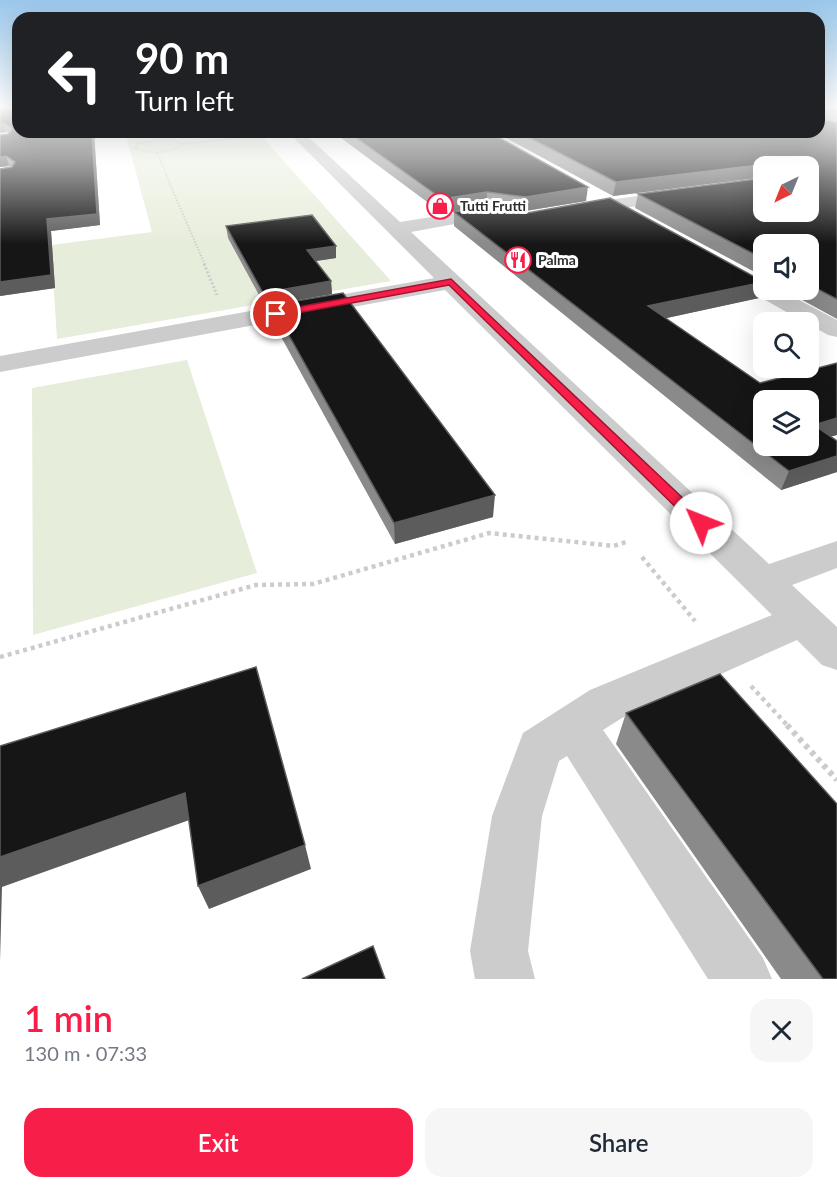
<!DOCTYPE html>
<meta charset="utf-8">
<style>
body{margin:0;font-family:Lato,sans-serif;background:#f6f6f7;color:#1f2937;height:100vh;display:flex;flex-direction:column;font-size:22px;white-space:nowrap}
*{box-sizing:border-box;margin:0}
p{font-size:20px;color:#747a83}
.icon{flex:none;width:33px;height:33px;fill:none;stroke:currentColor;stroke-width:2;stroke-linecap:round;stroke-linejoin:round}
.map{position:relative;height:979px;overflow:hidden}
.panel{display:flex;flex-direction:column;background:#fff;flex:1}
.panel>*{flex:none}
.hud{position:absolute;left:12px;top:12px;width:813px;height:126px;border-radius:18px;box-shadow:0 6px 24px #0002;background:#202124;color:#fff;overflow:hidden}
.needle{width:39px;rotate:223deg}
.tools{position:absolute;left:753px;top:156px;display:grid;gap:12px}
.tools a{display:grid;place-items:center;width:66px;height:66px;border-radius:12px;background:#fff;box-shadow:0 6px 24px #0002;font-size:30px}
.pin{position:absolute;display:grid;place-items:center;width:51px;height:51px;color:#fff;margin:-26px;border:3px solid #fff;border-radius:50%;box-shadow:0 2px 6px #0007}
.me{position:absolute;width:66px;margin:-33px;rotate:314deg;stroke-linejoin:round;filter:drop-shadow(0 0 4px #0008)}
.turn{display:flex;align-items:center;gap:21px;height:126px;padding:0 24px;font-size:27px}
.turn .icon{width:78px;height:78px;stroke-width:2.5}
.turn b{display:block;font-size:42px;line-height:51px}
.round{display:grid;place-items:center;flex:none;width:63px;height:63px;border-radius:18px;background:#f6f6f7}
.summary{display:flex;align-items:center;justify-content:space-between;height:102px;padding:0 24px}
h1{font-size:36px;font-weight:600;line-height:45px;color:#f71f49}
.cta{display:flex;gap:12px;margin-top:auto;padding:12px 24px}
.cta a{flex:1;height:69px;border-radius:18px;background:#f71f49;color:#fff;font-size:24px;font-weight:600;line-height:69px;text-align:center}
.cta a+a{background:#f6f6f7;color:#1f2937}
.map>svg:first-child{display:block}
.green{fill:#e7eddb}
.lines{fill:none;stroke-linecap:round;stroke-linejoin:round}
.path-far4{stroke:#ccc;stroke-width:1.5;stroke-dasharray:1.5 1.5;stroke-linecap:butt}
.path-far3{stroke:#ccc;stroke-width:2;stroke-dasharray:1.5 1.5;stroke-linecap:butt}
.path-far2{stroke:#ccc;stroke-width:3;stroke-dasharray:2 2;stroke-linecap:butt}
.path-far1{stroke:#ccc;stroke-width:4.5;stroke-dasharray:4 4;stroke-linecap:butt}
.path{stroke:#ccc;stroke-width:6;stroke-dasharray:4.5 4.5;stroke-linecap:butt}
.minor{fill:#ccc;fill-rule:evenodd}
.wall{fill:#8a8a8a}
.shaded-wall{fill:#5c5c5c}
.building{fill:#161616;stroke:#5c5c5c;stroke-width:1.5;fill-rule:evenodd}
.route{fill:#f71f49;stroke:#a1142f;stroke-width:1.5}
.labels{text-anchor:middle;stroke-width:6;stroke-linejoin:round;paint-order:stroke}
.far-poi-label{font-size:14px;font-weight:bold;fill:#2f2f2f;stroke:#fff;text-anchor:start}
</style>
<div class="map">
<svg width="837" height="979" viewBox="0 0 837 979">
<rect width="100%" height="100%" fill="#fff"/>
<path class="green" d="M 125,132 L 258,132 L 391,281 L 57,339 L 51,245 L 152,232 Z
M 187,360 L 257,573 L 33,635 L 32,388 Z"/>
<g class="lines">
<path class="path-far4" d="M 155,132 L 159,140
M 159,140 L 173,140 L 183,144 C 169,154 151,155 135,148 L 138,144 Z
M 183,144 L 266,135
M 157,152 L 167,176"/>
<path class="path-far3" d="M 166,175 L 205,265"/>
<path class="path-far2" d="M 204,264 L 217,295"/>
<path class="path-far1" d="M 642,557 L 695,621
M 0,657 L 256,585 L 313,584 L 489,533 L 614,546 L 629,541
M 751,686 L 788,726"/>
<path class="path" d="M 787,725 L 837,780"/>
<path class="minor" d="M 288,132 L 303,132 L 400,222 L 487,208 L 503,210 L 506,214 L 503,218 L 487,218 L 411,232 L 769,564 L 837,541 L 837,568 L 792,585 L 837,627 L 837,670 L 822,665 L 797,640 L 622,718 L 603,730 L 763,958 L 772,979 L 708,979 L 567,756 L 559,761 L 542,816 L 528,951 L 535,979 L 475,979 L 470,951 L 492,816 L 523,733 L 590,690 L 772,615 L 445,290 L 0,372 L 0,356 L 434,278 Z
M 764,178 L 764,188 L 574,215 L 568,214 L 565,210 L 568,206 L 574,205 Z
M 764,283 L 764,290 L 780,290 L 837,320 L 837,337 L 828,335 L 756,295 L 753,290 L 756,285 Z"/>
</g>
<path class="wall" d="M 0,107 L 18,132 L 94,132 L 100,225 L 51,231 L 55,288 L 0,296 L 0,169 L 11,167 L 9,166 L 0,167 L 9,133 L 6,132 L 0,133 Z
M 819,107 L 837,107 L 837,319 L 784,290 L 808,290 L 808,244 L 764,244 L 764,277 L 635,208 L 638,194 L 764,212 L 808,166 L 764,166 L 764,177 L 613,196 L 495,132 L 819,132 Z
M 333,132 L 489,132 L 586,201 L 525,211 L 487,206 L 442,213 Z
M 454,212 L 764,282 L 759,298 L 666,318 L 760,383 L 837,363 L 837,435 L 830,436 L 837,441 L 837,472 L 781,490 L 454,226 Z
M 226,226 L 336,258 L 316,261 L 331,281 L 332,294 L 265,306 L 228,238 Z
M 272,305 L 493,517 L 395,544 L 274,324 Z
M 626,713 L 837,979 L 781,979 L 616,744 Z"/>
<path class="shaded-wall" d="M 0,123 L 3,123 L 6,132 L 0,133 Z
M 92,132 L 94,132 L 100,225 L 51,231 L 55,288 L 0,296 L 0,282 Z
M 6,156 L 9,166 L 0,167 L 0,157 Z
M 769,164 L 768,166 L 764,166 L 764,177 L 613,196 L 616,182 Z
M 588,187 L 586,201 L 525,211 L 526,197 Z
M 487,192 L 487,206 L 442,213 L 442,199 Z
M 336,246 L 336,258 L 309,262 L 307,250 Z
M 331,281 L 332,294 L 265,306 L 263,293 Z
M 764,282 L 759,298 L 644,323 L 648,306 Z
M 837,418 L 837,435 L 808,443 L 814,425 Z
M 837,456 L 837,472 L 781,490 L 789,471 Z
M 495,495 L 493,517 L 395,544 L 394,523 Z
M 185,793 L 195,818 L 2,887 L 0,961 L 0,857 Z
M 305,845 L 311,869 L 209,909 L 198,886 Z"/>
<path class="building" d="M 0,107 L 18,107 L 18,132 L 92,132 L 97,214 L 47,219 L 51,275 L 0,282 L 0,169 L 12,167 L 15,162 L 6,156 L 0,157 L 0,135 L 8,134 L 12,130 L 11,127 L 3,123 L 0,123 Z
M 819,107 L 837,107 L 837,112 L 821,108 L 820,118 L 837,123 L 837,299 L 808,284 L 808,244 L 764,244 L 764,259 L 638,194 L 764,178 L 764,212 L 808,212 L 808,166 L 769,166 L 769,164 L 616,182 L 518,132 L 749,132 L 754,133 L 756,132 L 819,132 Z
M 348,132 L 489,132 L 588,187 L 526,197 L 487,192 L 442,199 Z
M 610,198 L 764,282 L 648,306 L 760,383 L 837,363 L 837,418 L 814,425 L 837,441 L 837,456 L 789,471 L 454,212 L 488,206 L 527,213 ZM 764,400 L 808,400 L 808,446 L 764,446 Z
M 312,215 L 336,246 L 307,250 L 331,281 L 263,293 L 226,226 Z
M 343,293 L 495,495 L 394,523 L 272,305 Z
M 256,667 L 305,845 L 198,886 L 185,793 L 0,857 L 0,746 Z
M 720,674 L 837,804 L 837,979 L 823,979 L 626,713 Z
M 373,946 L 385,979 L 302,979 Z"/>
<linearGradient id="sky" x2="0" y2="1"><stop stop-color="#9ac7eb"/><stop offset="0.44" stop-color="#fff"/><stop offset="1" stop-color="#fff" stop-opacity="0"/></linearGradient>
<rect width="837" height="244" fill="url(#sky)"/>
<path class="route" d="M 451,279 L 706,520 L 708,523 L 706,527 L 696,527 L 449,285 L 276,317 L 271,314 L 276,311 Z"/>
<defs>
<g id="shop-ring" transform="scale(1.35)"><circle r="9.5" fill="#fff" stroke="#f71f49" stroke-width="1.5"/><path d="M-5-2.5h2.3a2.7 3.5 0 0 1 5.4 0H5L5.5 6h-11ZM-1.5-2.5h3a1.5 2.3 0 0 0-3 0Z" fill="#f71f49"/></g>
<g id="restaurant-ring" transform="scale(1.35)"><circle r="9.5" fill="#fff" stroke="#f71f49" stroke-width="1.5"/><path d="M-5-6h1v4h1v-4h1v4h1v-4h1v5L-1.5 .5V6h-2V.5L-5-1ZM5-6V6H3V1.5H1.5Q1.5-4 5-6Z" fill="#f71f49"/></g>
</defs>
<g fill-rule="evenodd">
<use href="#shop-ring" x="440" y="206"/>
<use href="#restaurant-ring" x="518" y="260"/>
</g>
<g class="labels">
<g class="far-poi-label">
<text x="460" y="211">Tutti Frutti</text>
<text x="538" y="265">Palma</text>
</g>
</g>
</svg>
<div class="tools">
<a><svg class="needle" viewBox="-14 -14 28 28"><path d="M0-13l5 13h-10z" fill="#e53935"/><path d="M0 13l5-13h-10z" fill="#747a83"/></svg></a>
<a><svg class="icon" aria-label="sound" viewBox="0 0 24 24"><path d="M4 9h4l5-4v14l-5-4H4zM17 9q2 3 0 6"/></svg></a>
<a><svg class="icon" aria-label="search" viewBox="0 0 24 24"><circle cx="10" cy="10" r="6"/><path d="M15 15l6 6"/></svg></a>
<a><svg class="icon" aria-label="layers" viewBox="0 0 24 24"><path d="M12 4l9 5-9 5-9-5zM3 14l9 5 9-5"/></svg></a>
</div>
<div class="pin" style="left:276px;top:314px;background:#d93025"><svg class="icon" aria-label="arrive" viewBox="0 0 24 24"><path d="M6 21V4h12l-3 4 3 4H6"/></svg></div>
<svg class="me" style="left:701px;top:523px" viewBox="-20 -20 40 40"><circle r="19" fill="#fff"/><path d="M0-13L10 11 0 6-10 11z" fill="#f71f49"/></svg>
<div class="hud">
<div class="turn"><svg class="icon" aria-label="left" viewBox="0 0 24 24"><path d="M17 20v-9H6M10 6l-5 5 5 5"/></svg><div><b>90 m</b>Turn left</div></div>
</div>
</div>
<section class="panel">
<div class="summary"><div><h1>1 min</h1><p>130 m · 07:33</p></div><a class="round"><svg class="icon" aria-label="close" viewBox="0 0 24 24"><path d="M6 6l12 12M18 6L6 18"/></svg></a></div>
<div class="cta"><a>Exit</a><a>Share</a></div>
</section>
